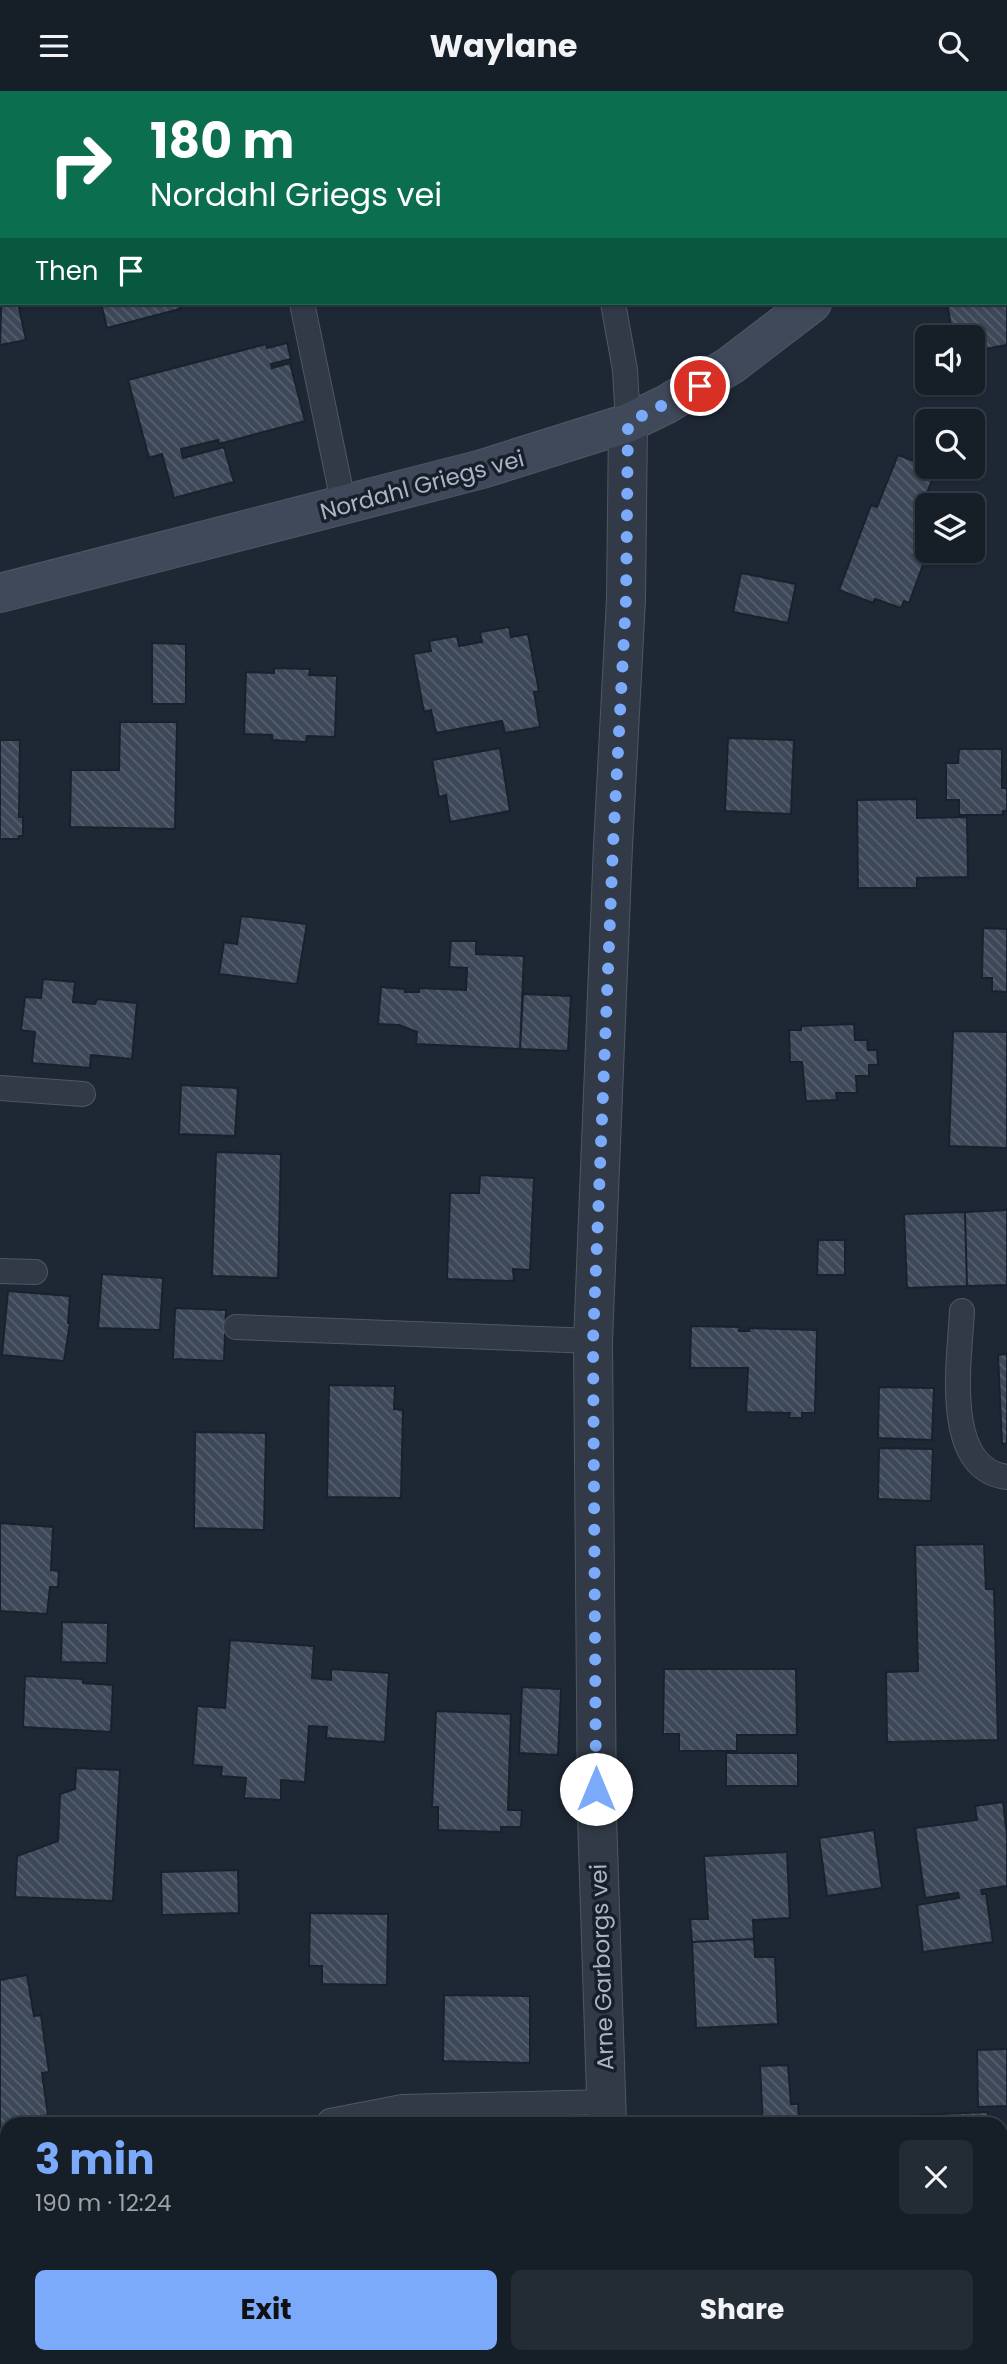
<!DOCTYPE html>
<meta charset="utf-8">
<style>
body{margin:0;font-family:Poppins,sans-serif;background:#232b34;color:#f1f3f6;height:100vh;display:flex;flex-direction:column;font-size:26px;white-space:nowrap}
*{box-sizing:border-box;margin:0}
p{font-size:23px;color:#9ea2a8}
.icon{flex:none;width:38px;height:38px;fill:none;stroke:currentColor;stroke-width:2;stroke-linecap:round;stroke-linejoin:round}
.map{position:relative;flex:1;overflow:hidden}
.details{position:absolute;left:0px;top:2026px;width:1008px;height:247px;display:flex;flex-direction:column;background:#161e28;border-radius:21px 21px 0 0;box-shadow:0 2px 5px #0004,0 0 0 2px #353c45}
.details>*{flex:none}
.hud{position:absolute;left:0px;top:0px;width:1008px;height:214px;box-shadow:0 2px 5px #0004,0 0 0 2px #353c45;background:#0b6e4f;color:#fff;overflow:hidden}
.tools{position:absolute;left:915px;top:234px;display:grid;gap:14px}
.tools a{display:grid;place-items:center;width:70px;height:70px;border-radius:10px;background:#161e28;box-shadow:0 2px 5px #0004,0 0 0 2px #353c45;font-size:35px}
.pin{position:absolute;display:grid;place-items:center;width:60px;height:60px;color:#fff;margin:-30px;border:4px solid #fff;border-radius:50%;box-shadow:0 2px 7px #0007}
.me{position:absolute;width:77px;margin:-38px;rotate:0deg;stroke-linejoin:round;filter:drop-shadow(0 0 5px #0008)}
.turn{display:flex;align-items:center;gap:24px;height:147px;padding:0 35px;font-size:32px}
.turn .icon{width:91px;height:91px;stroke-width:2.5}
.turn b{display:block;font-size:49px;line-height:60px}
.then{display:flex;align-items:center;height:66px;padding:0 35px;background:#0003;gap:14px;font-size:26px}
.round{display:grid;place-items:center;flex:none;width:74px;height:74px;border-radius:10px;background:#232b34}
.overview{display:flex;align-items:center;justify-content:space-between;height:119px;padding:0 35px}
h1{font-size:42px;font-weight:700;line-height:52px;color:#7aaaf9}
.button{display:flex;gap:14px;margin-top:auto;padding:14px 35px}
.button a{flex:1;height:80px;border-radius:10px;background:#7aaaf9;color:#111;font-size:28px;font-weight:700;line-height:80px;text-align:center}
.button a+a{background:#232b34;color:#f1f3f6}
header{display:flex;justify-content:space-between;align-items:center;height:91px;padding:0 35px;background:#161e28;font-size:32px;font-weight:700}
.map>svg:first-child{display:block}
.building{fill:url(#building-back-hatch);stroke:#19212c;stroke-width:2}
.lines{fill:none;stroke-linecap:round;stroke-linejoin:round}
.lane-casing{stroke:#4f5764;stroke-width:26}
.street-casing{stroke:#4f5764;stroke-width:40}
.secondary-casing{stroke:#4f5764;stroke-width:40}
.lane{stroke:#313a46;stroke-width:24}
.street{stroke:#313a46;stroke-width:38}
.secondary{stroke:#3f4959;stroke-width:38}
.route{stroke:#7aaaf9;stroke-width:12;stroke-dasharray:0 21.6}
.labels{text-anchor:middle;stroke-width:7;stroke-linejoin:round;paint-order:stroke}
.street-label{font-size:23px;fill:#abb4c3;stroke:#171f2a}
</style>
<header><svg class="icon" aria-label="menu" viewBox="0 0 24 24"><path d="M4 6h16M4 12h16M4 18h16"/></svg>Waylane<svg class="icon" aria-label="search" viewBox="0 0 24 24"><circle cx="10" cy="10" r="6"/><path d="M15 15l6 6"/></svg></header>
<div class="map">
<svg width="1007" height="2273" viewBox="0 0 1007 2273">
<defs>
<pattern id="building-back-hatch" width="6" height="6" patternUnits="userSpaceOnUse" patternTransform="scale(1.75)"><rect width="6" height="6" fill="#3c4858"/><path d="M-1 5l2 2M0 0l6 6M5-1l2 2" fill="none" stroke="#56606e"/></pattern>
</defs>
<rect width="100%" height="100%" fill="#1e2835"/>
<path class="building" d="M 299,0 L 343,0 L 343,2 L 299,2 Z
M 473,0 L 529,0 L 529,2 L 473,2 Z
M 593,0 L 708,0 L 708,2 L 593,2 Z
M 819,0 L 876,0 L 868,2 Z
M 1007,174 L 1007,254 L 973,260 L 973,247 L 953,247 L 947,212 L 1006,212 Z
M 2,187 L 2,212 L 18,212 L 26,249 L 0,254 Z
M 101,212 L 179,212 L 180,218 L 107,237 Z
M 287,252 L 291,268 L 271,273 L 272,277 L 290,272 L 305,330 L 219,353 L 218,349 L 181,358 L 183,367 L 224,356 L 234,391 L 174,407 L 162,363 L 149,367 L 128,289 L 266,253 L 267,257 Z
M 898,364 L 936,378 L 920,421 L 928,424 L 928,460 L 909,512 L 904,510 L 901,517 L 875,508 L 873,512 L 839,499 L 871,414 L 877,416 Z
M 741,482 L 796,493 L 788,532 L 733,521 Z
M 509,536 L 511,546 L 528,543 L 539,600 L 534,601 L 540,636 L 505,642 L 502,630 L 436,642 L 431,619 L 424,621 L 413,563 L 431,560 L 429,550 L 457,545 L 459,555 L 482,551 L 480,541 Z
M 152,552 L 186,553 L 186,613 L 152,613 Z
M 274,577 L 310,578 L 309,584 L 337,585 L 335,646 L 307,645 L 306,651 L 272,649 L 272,644 L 244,643 L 246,581 L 274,582 Z
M 120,631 L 177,631 L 175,738 L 70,736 L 71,679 L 119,679 Z
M 728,647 L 794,649 L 791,723 L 725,720 Z
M 0,649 L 20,649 L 19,726 L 23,726 L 23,745 L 19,745 L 18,748 L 0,748 Z
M 500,657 L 510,720 L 450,731 L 446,704 L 439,706 L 432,669 Z
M 959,658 L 1002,658 L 1002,697 L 1007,697 L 1007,720 L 1003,720 L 1003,724 L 959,724 L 959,709 L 946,709 L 946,672 L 958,672 Z
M 917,708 L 917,727 L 967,726 L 968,786 L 917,787 L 917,797 L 858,797 L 857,709 Z
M 241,825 L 307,833 L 297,893 L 219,883 L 224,851 L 237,853 Z
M 983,837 L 1007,838 L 1007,901 L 992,900 L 992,887 L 982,887 Z
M 451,850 L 476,850 L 476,863 L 524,865 L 520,958 L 416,953 L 417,941 L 399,934 L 378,933 L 381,896 L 405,898 L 405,901 L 419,901 L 419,897 L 466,899 L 467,877 L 449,876 Z
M 43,888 L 75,891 L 73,911 L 95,913 L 97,908 L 137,912 L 132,968 L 91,964 L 90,977 L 32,972 L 35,941 L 21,939 L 25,906 L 41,907 Z
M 523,903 L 571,905 L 568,960 L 520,958 Z
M 854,933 L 855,949 L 867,949 L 868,959 L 877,959 L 878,974 L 869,974 L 869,985 L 856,985 L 857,1002 L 836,1002 L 837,1009 L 806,1010 L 802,971 L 790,971 L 789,939 L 801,939 L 801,935 Z
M 953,940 L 1007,941 L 1007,1057 L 949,1055 Z
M 181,994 L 238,997 L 235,1045 L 179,1043 Z
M 216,1061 L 281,1063 L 278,1187 L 212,1185 Z
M 480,1084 L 534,1087 L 530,1179 L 513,1178 L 514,1190 L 447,1188 L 450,1102 L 479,1102 Z
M 1007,1119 L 1007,1194 L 967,1195 L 965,1121 Z
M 965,1121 L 967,1195 L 907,1197 L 904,1123 Z
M 818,1149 L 845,1149 L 845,1184 L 817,1184 Z
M 102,1183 L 163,1187 L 160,1239 L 98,1237 Z
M 8,1200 L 70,1205 L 68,1232 L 70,1232 L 64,1270 L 2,1264 Z
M 175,1217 L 226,1219 L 224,1270 L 173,1268 Z
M 691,1235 L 740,1236 L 739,1240 L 749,1240 L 749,1237 L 817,1239 L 815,1322 L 802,1322 L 802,1327 L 789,1327 L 790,1322 L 746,1321 L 748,1277 L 690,1277 Z
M 1007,1263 L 1007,1352 L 1002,1353 L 998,1264 Z
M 329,1294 L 395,1295 L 394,1318 L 403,1319 L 401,1407 L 327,1406 Z
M 879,1296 L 934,1297 L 932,1349 L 878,1347 Z
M 195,1341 L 266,1342 L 264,1439 L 194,1437 Z
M 879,1357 L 933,1358 L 931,1410 L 878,1408 Z
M 0,1432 L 53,1436 L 51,1479 L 59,1480 L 58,1496 L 50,1496 L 47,1523 L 0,1520 Z
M 984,1453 L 986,1498 L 994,1498 L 998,1649 L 887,1651 L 886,1581 L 918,1580 L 915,1454 Z
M 62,1531 L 108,1532 L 107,1572 L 61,1571 Z
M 230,1549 L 314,1555 L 312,1587 L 331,1589 L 331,1578 L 389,1582 L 385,1651 L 326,1647 L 327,1636 L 309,1635 L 305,1691 L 281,1689 L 281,1709 L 244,1707 L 246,1687 L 221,1685 L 222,1676 L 193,1674 L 197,1615 L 225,1617 Z
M 664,1578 L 796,1578 L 797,1644 L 737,1644 L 737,1660 L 679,1660 L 679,1643 L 663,1643 Z
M 25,1585 L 83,1588 L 83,1592 L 113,1594 L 111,1641 L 23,1636 Z
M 522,1596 L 561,1598 L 558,1664 L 519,1662 Z
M 436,1620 L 511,1623 L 508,1719 L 522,1719 L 521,1736 L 501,1736 L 501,1741 L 438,1739 L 438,1716 L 432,1716 Z
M 726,1662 L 798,1662 L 798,1695 L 726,1695 Z
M 76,1677 L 120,1679 L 113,1810 L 15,1806 L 17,1765 L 58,1750 L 60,1703 L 75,1698 Z
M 1003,1711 L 1007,1744 L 1007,1795 L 981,1799 L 982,1803 L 986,1803 L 993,1851 L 923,1861 L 917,1814 L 959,1807 L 958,1802 L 925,1807 L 915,1737 L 977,1729 L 975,1715 Z
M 874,1739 L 882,1797 L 827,1805 L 819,1747 Z
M 787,1761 L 790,1827 L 753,1829 L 754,1848 L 692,1851 L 690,1828 L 708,1828 L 704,1765 Z
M 238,1779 L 239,1822 L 162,1824 L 161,1781 Z
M 310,1822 L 388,1823 L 387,1894 L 322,1893 L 322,1875 L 309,1875 Z
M 754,1848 L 755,1866 L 775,1866 L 778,1933 L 696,1937 L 692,1851 Z
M 27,1884 L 34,1925 L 41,1924 L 49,1981 L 42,1982 L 48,2024 L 41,2026 L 43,2034 L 7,2034 L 7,2061 L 0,2062 L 0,1889 Z
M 444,1904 L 530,1905 L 530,1972 L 443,1970 Z
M 1007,1958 L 1007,2015 L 978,2016 L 977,1959 Z
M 788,1974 L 791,2013 L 798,2013 L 799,2029 L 792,2029 L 792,2032 L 763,2034 L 760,1975 Z
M 988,2021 L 988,2034 L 918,2034 L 918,2024 Z
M 177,2027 L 223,2028 L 223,2034 L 177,2034 Z
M 1007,2104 L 1007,2158 L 1001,2158 L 1001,2105 Z
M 62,2266 L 130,2266 L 132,2273 L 63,2273 Z
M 213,2266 L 320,2266 L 321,2273 L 210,2273 L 210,2271 L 213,2270 Z"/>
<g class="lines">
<g class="lane-casing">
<path id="lane" d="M 302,212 L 344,415
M 613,212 L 625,279 L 628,332
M 0,997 L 83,1003
M 0,1180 L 35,1181
M 962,1220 C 960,1266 941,1378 1007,1386
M 236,1236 L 593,1250
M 330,2030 L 402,2016 L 606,2011"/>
</g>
<g class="street-casing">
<path id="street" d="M 607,2034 L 597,1725 L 593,1250 L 613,755 L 626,508 L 628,332
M 1001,2247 L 1007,2246
M 598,2273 L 611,2269 L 668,2266"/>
</g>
<g class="secondary-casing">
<path id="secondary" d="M 1006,35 L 1007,35
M 0,502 L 482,378 L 628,332 L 667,313 L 731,274 L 812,212"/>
</g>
<use href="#lane" class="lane"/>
<use href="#street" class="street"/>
<use href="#secondary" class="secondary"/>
</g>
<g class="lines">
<path class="route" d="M 596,1698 L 593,1250 L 613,755 L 626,508 L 628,332 L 700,295"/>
</g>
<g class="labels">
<g class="street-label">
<text transform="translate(422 394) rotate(-15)" y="8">Nordahl Griegs vei</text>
<text transform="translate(602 1876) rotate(-92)" y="8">Arne Garborgs vei</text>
</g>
</g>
</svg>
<div class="tools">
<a><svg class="icon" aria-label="sound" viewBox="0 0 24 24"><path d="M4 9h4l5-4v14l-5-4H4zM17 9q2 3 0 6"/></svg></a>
<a><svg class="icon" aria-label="search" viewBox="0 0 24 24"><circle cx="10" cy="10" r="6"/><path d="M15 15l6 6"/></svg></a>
<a><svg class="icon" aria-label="layers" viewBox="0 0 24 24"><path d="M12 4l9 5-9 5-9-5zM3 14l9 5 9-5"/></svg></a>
</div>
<div class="pin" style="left:700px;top:295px;background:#d93025"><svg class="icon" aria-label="arrive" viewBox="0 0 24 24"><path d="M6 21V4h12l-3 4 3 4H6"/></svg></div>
<svg class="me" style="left:596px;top:1698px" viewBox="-20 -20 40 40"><circle r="19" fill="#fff"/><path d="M0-13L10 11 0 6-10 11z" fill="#7aaaf9"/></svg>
<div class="hud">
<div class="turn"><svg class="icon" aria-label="right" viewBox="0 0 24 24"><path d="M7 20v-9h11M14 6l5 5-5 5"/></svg><div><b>180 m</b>Nordahl Griegs vei</div></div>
<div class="then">Then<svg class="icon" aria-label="arrive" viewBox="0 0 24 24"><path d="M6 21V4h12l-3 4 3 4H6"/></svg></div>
</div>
<section class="details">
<div class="overview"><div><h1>3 min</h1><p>190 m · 12:24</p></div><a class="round"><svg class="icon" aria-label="close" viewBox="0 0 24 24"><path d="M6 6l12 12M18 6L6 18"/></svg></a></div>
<div class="button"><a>Exit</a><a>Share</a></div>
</section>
</div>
